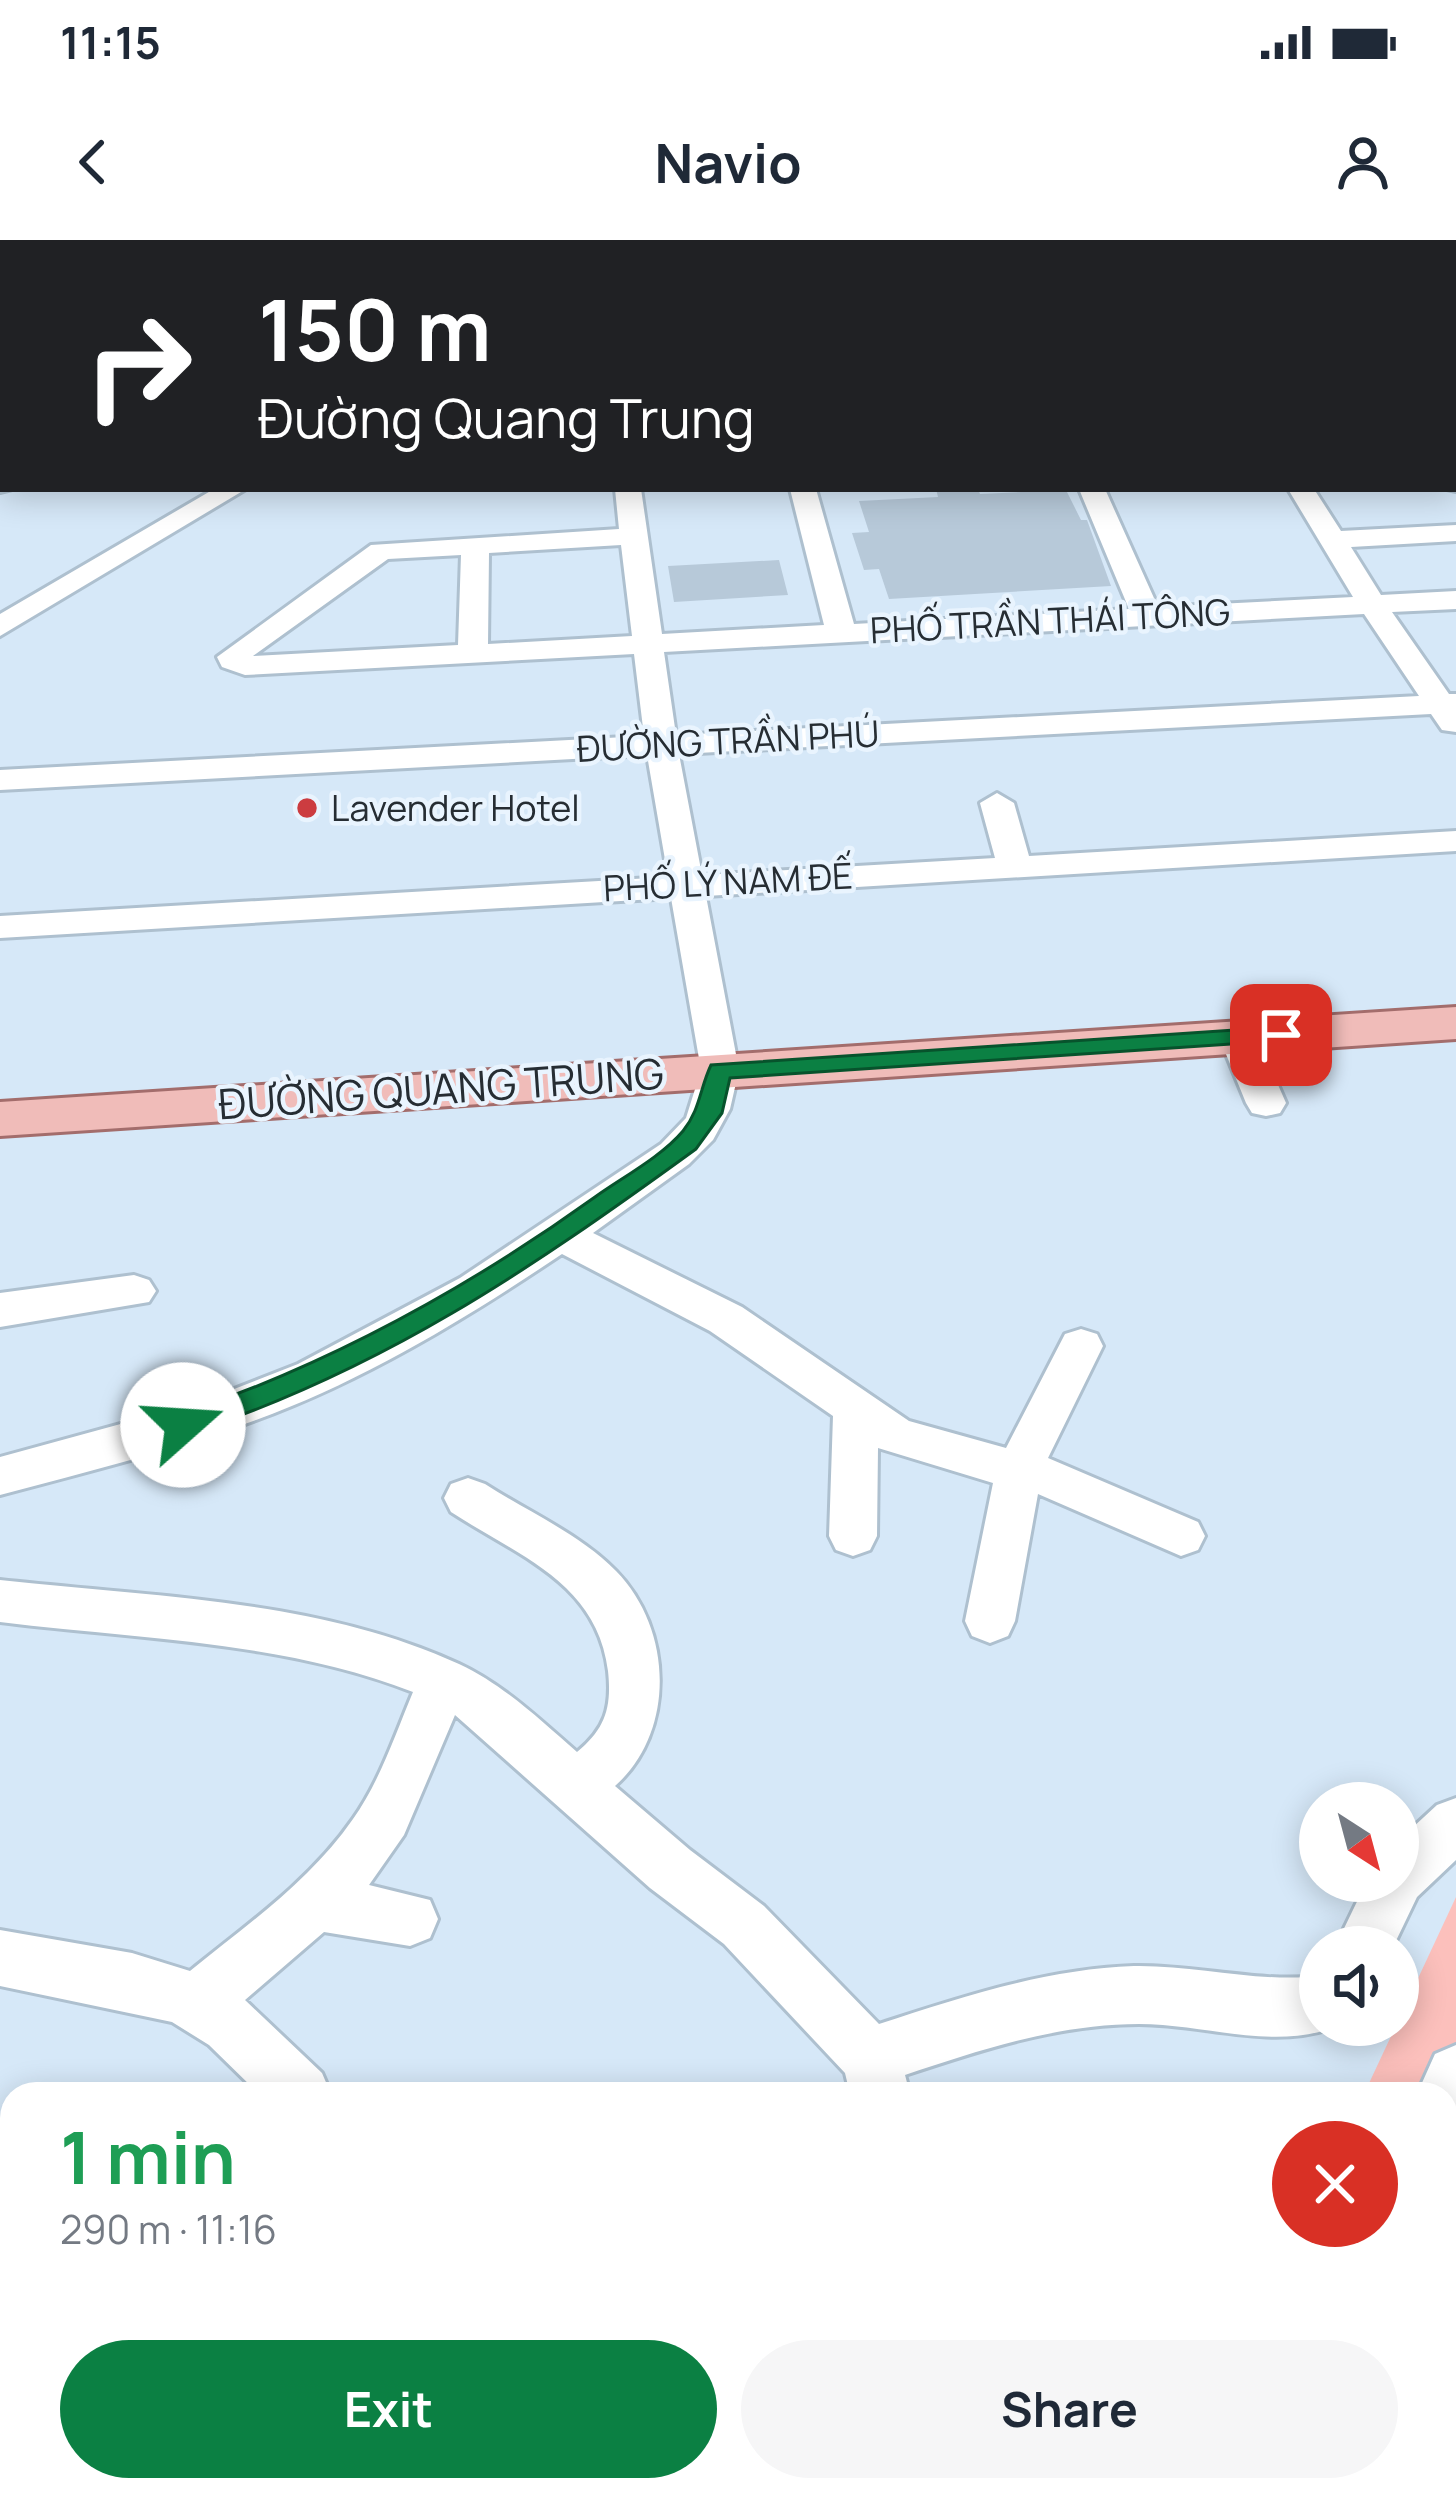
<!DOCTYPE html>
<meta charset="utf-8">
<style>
body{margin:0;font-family:Manrope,sans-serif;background:#f6f6f7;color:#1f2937;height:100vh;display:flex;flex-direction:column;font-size:45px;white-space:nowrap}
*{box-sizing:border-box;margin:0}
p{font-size:39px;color:#747a83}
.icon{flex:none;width:66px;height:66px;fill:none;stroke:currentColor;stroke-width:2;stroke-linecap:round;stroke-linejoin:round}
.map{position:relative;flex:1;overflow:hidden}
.drawer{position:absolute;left:0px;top:1842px;width:1458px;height:420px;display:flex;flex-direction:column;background:#fff;border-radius:36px 36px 0 0;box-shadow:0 6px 30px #0003}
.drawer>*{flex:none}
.top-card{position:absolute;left:0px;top:0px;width:1458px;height:252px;box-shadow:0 6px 30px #0003;background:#202124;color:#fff;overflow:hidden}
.needle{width:78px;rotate:144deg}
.controls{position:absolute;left:1299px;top:1542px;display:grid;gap:24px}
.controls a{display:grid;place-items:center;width:120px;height:120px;border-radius:50%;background:#fff;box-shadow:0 6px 30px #0003;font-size:60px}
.pin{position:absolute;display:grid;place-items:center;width:102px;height:102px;color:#fff;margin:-51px;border-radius:24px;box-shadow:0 6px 18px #0006}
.me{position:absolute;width:132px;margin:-66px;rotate:71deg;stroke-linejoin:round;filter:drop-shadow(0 0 9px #0008)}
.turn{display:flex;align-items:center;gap:42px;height:252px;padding:0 60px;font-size:54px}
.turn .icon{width:156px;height:156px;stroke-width:2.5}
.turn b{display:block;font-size:84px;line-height:102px}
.round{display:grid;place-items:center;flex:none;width:126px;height:126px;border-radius:63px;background:#f6f6f7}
.headline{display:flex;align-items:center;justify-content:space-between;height:204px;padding:0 60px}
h1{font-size:72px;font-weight:700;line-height:90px;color:#1e9e55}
.button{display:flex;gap:24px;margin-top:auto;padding:24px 60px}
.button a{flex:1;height:138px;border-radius:72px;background:#0b8043;color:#fff;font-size:48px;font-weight:700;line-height:138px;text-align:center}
.button a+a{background:#f6f6f7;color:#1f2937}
.status{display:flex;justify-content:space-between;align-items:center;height:84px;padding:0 60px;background:#fff;direction:ltr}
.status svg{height:33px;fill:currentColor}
header{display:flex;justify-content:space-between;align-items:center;height:156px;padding:0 60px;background:#fff;font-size:54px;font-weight:700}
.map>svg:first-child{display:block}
.green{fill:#fcc0bc}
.water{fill:#96cffd}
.building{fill:#b7c9d9}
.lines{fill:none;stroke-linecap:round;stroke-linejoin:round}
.minor-casing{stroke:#aec0cf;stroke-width:6}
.major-casing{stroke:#a36d6c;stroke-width:6}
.minor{fill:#fff;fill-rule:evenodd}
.major{fill:#f0bcb9;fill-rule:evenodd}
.route{fill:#0b8043;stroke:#07532c;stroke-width:3}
.poi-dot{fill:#cc3c40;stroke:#e9f4fe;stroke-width:4.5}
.labels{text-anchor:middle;stroke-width:9;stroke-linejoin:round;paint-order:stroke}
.far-street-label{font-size:36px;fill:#262d33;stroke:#e9f4fe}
.far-poi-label{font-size:36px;fill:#262d33;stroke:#e9f4fe;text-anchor:start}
.street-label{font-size:42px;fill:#262d33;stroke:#e9f4fe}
</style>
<div class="status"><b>11:15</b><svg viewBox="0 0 49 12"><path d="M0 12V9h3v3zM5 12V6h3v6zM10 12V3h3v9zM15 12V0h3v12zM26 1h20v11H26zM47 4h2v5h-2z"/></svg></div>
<header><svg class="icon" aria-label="back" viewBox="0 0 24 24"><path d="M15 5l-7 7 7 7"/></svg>Navio<svg class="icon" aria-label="person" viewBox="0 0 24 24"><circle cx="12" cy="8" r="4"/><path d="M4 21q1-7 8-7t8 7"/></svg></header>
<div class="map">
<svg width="1456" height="2262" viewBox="0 0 1456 2262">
<rect width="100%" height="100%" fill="#d6e8f8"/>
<path class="green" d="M 1456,1657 L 1456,2262 L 1174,2262 L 1180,2250 L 1446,2250 L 1446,1854 L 1364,1854 Z"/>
<path class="water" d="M 1456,2078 L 1456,2262 L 1321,2262 L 1326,2250 L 1446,2250 L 1446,2090 Z"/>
<path class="building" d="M 936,249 L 978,249 L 980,254 L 1066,250 L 1081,280 L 1087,280 L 1111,346 L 889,359 L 879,329 L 864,330 L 852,293 L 869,292 L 859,261 L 938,257 Z
M 779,320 L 788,355 L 674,362 L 668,326 Z"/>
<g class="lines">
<g class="minor-casing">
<path id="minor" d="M 19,0 L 54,0 L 55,1 L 17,3 Z
M 711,0 L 737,0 L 709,3 Z
M 816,0 L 849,0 L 851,3 L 818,3 Z
M 0,107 L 3,107 L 0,122 Z
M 1455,173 L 1456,173 L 1456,189 L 1455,189 Z
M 3,235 L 3,249 L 12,249 L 0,252 Z
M 1455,235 L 1456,251 L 1447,249 L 1455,249 Z
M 214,249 L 246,249 L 0,396 L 0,374 Z
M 615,249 L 641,249 L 662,394 L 824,385 L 790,249 L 816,249 L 854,384 L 1129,369 L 1079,249 L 1105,249 L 1158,367 L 1353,357 L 1288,249 L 1314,249 L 1341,291 L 1456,285 L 1456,301 L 1351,307 L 1381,355 L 1456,351 L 1456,369 L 1392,372 L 1449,454 L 1456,454 L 1456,492 L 1442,490 L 1431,474 L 679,514 L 702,635 L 995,618 L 980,563 L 997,553 L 1014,563 L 1029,616 L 1456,591 L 1456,611 L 706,656 L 739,830 L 730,869 L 713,900 L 689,924 L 593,993 L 742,1067 L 909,1181 L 1006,1208 L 1065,1094 L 1081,1089 L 1097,1094 L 1103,1106 L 1048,1218 L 1198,1282 L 1205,1296 L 1198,1310 L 1181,1316 L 1038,1254 L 1015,1381 L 1008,1396 L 990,1403 L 972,1396 L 965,1381 L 993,1243 L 878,1208 L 877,1296 L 870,1310 L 853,1316 L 836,1310 L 829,1296 L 833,1176 L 710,1091 L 562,1014 C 465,1079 365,1140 256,1180 C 172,1211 86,1232 0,1255 L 0,1217 L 201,1162 L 298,1124 L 460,1038 L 661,904 L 686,878 L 701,830 L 671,658 L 0,698 L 0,676 L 668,637 L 647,515 L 0,550 L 0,530 L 644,496 L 634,414 L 245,435 L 222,427 L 217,417 L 371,305 L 619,289 ZM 621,305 L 632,396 L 488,404 L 489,313 ZM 461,315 L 458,405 L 253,416 L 388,319 ZM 1364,374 L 1419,456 L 676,495 L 664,412 Z
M 1238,784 L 1251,788 L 1257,797 L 1286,863 L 1280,873 L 1266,876 L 1252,873 L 1246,863 L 1219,797 L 1225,788 Z
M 134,1035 L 149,1040 L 156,1051 L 149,1062 L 0,1087 L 0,1053 Z
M 468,1238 L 485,1244 C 528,1272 580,1294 616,1331 C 673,1389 676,1492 615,1546 L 690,1610 L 764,1666 L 879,1784 C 962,1757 1046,1729 1134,1726 C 1197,1725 1257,1743 1320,1736 L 1320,1785 L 1340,1785 C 1276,1812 1206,1784 1139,1784 C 1058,1784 980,1810 905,1835 L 910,1854 L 850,1854 L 845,1833 L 724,1704 L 650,1648 L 455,1475 L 404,1595 L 369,1645 L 430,1660 L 438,1679 L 430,1698 L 410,1706 L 324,1692 L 245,1760 L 322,1833 L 331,1854 L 259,1854 L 209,1805 L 172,1782 L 0,1746 L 0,1690 L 132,1713 L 190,1731 C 248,1684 310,1641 353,1579 C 380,1541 395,1495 413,1452 C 284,1401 136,1399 0,1382 L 0,1340 C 152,1357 318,1359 459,1424 C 504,1445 540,1480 577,1512 C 605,1489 612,1468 608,1431 C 597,1342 518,1316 451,1272 L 444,1258 L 451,1244 Z
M 1456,1558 L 1456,1620 L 1417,1657 L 1393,1707 L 1335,1707 L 1367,1641 L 1398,1641 L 1398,1601 L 1437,1565 Z
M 1456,1805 L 1456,1882 L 1446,1886 L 1446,1854 L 1417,1854 L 1435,1814 Z
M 519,2250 L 593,2250 L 598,2262 L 524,2262 Z
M 754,2250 L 822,2250 L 817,2262 L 749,2262 Z
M 1013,2250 L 1089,2250 L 1084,2262 L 1008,2262 Z"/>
</g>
<g class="major-casing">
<path id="major" d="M 1456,767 L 1456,799 L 0,896 L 0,862 Z"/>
</g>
<use href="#minor" class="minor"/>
<use href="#major" class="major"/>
</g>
<path class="route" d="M 1281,787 L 1293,795 L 1289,800 L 730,838 L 722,873 L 696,909 C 528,1031 383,1130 183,1196 L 173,1193 L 169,1185 L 173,1177 C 327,1126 464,1051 595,957 C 623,937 661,917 683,891 C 700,870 700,848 711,825 Z"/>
<circle class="poi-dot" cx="307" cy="568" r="12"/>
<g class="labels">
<g class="far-street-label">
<text transform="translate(1050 381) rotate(-3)" y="13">PHỐ TRẦN THÁI TÔNG</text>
<text transform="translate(728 501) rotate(-3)" y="13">ĐƯỜNG TRẦN PHÚ</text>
<text transform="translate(728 642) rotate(-3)" y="13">PHỐ LÝ NAM ĐẾ</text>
</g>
<g class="far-poi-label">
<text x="331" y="581">Lavender Hotel</text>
</g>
<g class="street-label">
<text transform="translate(441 849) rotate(-4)" y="15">ĐƯỜNG QUANG TRUNG</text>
</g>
</g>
</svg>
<div class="controls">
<a><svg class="needle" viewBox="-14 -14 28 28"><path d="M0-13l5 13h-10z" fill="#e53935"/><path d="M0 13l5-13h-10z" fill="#747a83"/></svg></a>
<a><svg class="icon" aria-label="sound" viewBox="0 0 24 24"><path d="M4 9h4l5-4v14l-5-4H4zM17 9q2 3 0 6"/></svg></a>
</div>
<div class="pin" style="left:1281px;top:795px;background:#d93025"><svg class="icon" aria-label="arrive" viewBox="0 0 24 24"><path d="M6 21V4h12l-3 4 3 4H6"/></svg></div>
<svg class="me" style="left:183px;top:1185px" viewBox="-20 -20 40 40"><circle r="19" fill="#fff"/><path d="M0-13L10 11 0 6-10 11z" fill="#0b8043"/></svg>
<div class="top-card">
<div class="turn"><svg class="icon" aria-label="right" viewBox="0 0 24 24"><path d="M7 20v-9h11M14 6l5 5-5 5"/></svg><div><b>150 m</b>Đường Quang Trung</div></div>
</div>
<section class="drawer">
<div class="headline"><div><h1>1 min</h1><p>290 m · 11:16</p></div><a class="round" style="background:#d93025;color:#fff"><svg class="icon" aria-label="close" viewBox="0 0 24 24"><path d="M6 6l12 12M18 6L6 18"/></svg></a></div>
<div class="button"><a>Exit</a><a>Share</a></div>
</section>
</div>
